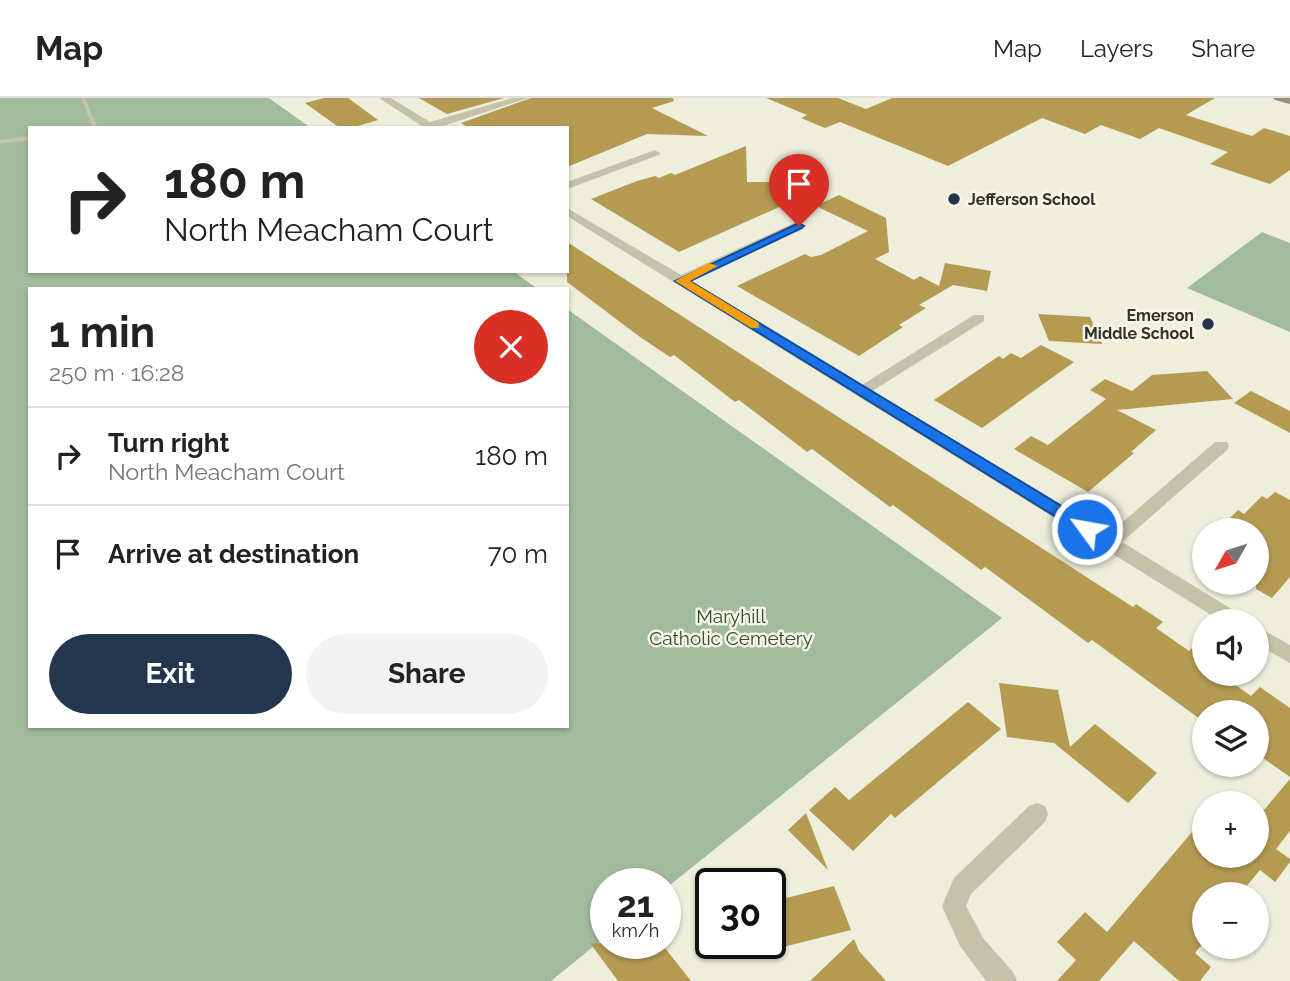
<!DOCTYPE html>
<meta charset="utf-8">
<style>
body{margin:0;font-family:Raleway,sans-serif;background:#f2f2f2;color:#222;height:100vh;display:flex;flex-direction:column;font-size:26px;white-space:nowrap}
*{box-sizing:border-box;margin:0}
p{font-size:23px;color:#767676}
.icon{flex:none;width:38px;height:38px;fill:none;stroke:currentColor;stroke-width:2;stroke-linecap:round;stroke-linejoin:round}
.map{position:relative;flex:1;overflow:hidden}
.details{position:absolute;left:28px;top:189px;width:541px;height:441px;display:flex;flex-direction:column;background:#fff;border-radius:0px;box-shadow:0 2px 5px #0004}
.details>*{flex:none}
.top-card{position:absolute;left:28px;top:28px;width:541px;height:147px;border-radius:0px;box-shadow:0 2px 5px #0004;background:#fff;color:#222;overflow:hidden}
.needle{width:46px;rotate:231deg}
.fabs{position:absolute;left:1192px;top:420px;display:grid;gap:14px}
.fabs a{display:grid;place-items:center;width:77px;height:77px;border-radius:50%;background:#fff;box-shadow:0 2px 5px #0004;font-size:35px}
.speed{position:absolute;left:590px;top:770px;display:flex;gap:14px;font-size:35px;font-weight:700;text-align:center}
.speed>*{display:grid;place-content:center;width:91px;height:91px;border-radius:50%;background:#fff;box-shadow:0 2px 5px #0004;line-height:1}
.speed small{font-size:18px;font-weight:400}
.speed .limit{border:4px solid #111;border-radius:10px;background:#fff;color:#111}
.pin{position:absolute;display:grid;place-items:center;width:60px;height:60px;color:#fff;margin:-72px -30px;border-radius:50% 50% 50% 0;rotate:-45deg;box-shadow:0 0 7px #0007}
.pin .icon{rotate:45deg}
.me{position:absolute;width:77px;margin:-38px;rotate:302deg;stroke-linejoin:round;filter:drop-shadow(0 0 5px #0008)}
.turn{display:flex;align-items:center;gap:24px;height:147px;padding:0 21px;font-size:32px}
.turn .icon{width:91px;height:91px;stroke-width:2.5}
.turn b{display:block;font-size:49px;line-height:60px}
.round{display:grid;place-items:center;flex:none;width:74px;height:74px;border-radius:37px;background:#f2f2f2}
.summary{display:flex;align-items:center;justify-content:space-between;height:119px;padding:0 21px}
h1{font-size:42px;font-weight:700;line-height:52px}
.button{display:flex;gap:14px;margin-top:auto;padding:14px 21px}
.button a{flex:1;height:80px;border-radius:42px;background:#23364e;color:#fff;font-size:28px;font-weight:700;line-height:80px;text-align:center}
.button a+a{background:#f2f2f2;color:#222}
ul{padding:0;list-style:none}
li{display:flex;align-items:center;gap:21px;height:98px;padding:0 21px;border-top:2px solid #e0e0e0}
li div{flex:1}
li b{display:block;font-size:26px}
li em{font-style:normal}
header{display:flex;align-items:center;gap:42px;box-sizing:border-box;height:98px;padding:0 35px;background:#fff;border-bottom:2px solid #e0e0e0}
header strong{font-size:33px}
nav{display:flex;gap:38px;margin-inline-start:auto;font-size:24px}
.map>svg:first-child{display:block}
.green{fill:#a2bb9d}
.building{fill:#b59b52}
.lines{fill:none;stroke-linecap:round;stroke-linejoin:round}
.lane{fill:#c4c3a9;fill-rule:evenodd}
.street{fill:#c4c3a9;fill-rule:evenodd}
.secondary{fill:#97937b;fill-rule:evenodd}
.route{fill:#1a73e8;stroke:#114b97;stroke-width:2}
.slow{fill:#f59e0b}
.poi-dot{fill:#23364e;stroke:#f6f6e7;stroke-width:2.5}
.labels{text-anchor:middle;stroke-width:5;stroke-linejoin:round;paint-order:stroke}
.far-poi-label{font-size:16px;font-weight:bold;fill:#323028;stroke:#f6f6e7;text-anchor:start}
.park-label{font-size:19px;fill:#334d2f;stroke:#f6f6e7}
</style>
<header>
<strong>Map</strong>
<nav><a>Map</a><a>Layers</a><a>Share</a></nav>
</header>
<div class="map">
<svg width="1290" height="883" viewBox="0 0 1290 883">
<rect width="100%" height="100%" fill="#edeedb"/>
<path class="green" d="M 0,0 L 269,0 L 311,30 L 30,30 L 30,173 L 513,173 L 538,191 L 30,191 L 30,628 L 567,628 L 567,211 L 1002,520 L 665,791 L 665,786 L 606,786 L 605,839 L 551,883 L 0,883 Z
M 1262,134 L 1290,145 L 1290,234 L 1187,190 Z"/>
<path class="building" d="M 324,0 L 348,0 L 378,22 L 351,30 L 340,30 L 305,5 Z
M 419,0 L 504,0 L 447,16 Z
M 531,0 L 673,0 L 674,3 L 652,10 L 708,38 L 647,36 L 567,69 L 567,30 L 469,30 L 461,25 Z
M 766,0 L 838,0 L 866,11 L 892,0 L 1215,0 L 1186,17 L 1252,38 L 1264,30 L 1290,38 L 1290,72 L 1270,86 L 1210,66 L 1228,54 L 1159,30 L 1140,41 L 1101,27 L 1085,36 L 1042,20 L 948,68 L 840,24 L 825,30 L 801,20 L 807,17 Z
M 746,48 L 747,84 L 806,84 L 812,106 L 786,106 L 679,154 L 591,101 L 637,83 L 655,78 L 659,80 L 671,75 L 675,77 Z
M 839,97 L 886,120 L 889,154 L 875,161 L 914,182 L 920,178 L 939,188 L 945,165 L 991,173 L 987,193 L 953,187 L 919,207 L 926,210 L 899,227 L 903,229 L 859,258 L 737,188 L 805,156 L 811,159 L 821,157 L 868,133 L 816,108 Z
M 567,144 L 1133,509 L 1136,506 L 1163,524 L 1156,530 L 1189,553 L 1204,539 L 1204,576 L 1220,576 L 1251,598 L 1260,589 L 1290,610 L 1290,679 L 1256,655 L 1256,614 L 1204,614 L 1204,624 L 1092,542 L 1088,545 L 985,469 L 981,472 L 893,407 L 890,409 L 812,351 L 807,354 L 739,302 L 735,304 L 674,257 L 670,259 L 640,239 L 567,184 Z
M 1038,216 L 1090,219 L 1102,246 L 1049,243 Z
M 1041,247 L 1074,264 L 982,330 L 934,302 L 999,258 L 1003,261 L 1011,255 L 1021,260 Z
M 1207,273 L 1233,301 L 1117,312 L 1156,332 L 1131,354 L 1134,355 L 1088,394 L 1014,351 L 1031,338 L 1048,347 L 1106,301 L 1090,292 L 1105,281 L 1132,293 L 1152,277 Z
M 1251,293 L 1290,313 L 1290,335 L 1234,305 Z
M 1275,394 L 1290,402 L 1290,479 L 1272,500 L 1256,491 L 1256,432 L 1218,432 L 1238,412 L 1244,416 L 1262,398 L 1267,401 Z
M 999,585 L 1058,592 L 1070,649 L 1095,626 L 1157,675 L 1128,705 L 1054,645 L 1007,639 Z
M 968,604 L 1001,631 L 895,720 L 891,716 L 853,753 L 809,712 L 835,689 L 849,702 Z
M 1290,681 L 1290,733 L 1276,751 L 1290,761 L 1290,764 L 1275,784 L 1260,772 L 1240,796 L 1204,796 L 1204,844 L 1195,855 L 1211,869 L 1200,883 L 1179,883 L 1134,843 L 1099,883 L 1057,883 L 1076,862 L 1057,844 L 1085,814 L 1107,834 L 1204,720 L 1204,758 L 1256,758 L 1256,706 L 1264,712 Z
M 806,715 L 828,772 L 788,732 Z
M 834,788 L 851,832 L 783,849 L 770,804 Z
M 854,841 L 859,853 L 886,883 L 810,883 Z
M 590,845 L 661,845 L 691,883 L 618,883 Z"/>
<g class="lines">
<path class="lane" d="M 81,0 L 85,0 L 98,30 L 93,30 Z
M 30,38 L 30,42 L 0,46 L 0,42 Z"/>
<path class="street" d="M 379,0 L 391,0 L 430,24 L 513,0 L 528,0 L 437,30 L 425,30 Z
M 655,52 L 660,55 L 659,57 L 567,91 L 567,84 Z
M 567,110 L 681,177 L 794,125 L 802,125 L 802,131 L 690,183 L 862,287 L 974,217 L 984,217 L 984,223 L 872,293 L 1109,436 L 1215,344 L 1227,344 L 1229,348 L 1227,352 L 1122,444 L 1243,518 L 1245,523 L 1221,523 L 567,118 Z
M 1256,528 L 1290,547 L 1290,565 L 1256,546 Z
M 1037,705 L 1045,708 L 1048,716 L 1045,724 L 971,796 L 966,808 L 983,840 L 1013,874 L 1017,883 L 986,883 L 960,848 L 942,808 L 954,780 L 1029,708 Z"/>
<path class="secondary" d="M 1273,0 L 1290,0 L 1290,6 L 1275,2 Z"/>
</g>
<path class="route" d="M 799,125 L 804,128 L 802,130 L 690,183 L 1093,427 L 1095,431 L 1093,435 L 1082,435 L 675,183 Z"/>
<path class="slow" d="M 709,165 L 718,168 L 690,183 L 759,225 L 759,230 L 751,230 L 675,183 Z"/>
<g class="poi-dot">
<circle cx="954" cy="101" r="7"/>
<circle cx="1208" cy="226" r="7"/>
</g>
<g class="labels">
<g class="far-poi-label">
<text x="968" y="107">Jefferson School</text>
<text x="1194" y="223" text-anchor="end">Emerson<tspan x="1194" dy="18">Middle School</tspan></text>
</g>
<g class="park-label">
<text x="731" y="525">Maryhill<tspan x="731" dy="22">Catholic Cemetery</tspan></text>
</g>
</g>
</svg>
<div class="fabs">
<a><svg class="needle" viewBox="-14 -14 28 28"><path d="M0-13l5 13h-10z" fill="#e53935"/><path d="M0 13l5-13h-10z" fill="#767676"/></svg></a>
<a><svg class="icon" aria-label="sound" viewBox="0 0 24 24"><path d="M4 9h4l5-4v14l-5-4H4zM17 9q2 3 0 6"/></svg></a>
<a><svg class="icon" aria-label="layers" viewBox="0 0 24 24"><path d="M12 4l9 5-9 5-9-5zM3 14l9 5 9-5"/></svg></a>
<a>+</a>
<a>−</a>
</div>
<div class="speed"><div>21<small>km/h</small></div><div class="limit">30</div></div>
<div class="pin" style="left:799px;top:128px;background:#d93025"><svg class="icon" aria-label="arrive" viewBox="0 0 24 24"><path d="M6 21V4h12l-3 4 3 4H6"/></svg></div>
<svg class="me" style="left:1087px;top:431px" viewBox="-20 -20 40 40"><circle r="17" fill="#1a73e8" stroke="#fff" stroke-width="3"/><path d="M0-11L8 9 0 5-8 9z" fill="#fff"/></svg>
<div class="top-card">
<div class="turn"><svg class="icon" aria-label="right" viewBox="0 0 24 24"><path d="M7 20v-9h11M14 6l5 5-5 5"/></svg><div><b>180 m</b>North Meacham Court</div></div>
</div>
<section class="details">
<div class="summary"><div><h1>1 min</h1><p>250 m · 16:28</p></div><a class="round" style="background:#d93025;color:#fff"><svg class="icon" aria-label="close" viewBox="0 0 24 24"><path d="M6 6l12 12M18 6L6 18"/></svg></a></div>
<ul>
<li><svg class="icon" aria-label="right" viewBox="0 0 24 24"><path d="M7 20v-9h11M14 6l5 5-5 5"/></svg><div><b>Turn right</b><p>North Meacham Court</p></div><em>180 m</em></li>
<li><svg class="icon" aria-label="arrive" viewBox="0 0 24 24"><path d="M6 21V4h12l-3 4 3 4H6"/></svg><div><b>Arrive at destination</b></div><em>70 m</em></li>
</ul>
<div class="button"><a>Exit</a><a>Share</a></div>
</section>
</div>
